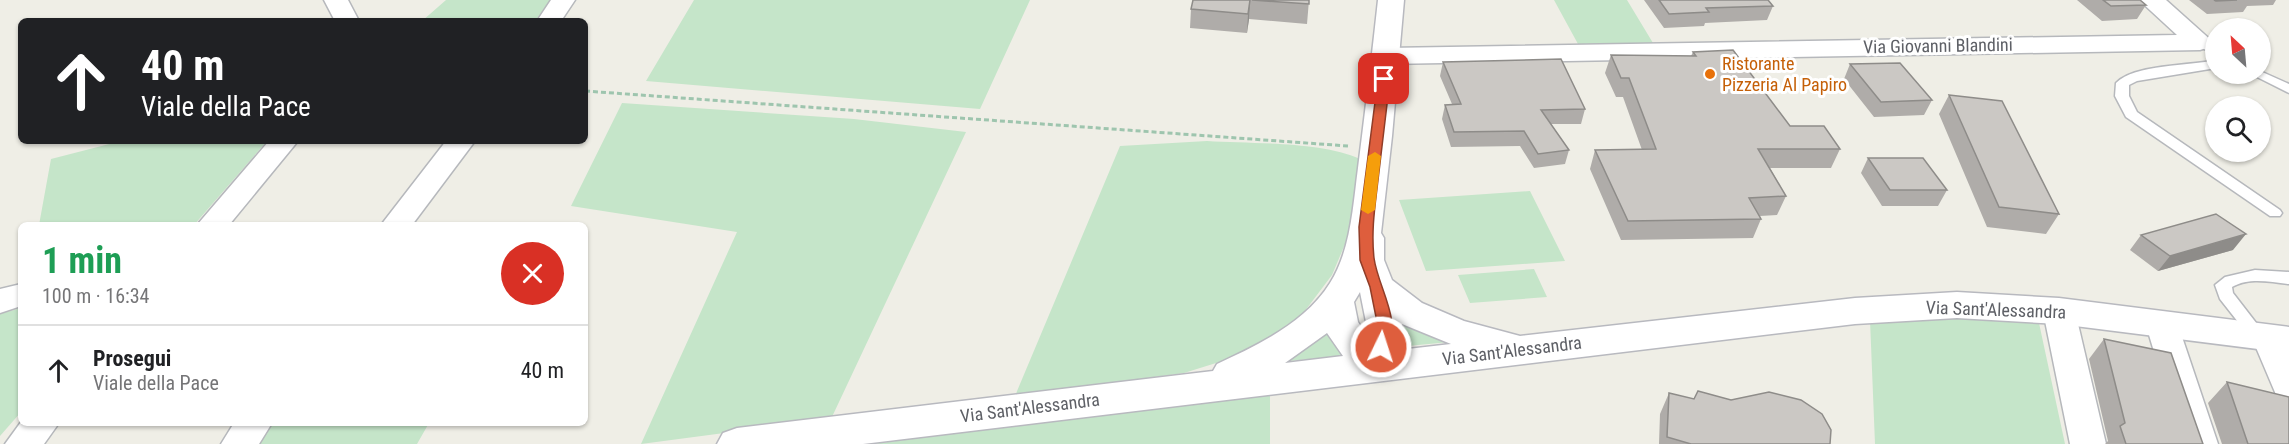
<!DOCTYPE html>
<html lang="it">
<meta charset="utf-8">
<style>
body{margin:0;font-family:"Roboto Condensed",sans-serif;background:#f2f2f2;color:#202124;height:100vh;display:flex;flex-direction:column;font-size:22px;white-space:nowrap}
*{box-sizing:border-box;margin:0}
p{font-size:20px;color:#757577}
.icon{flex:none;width:33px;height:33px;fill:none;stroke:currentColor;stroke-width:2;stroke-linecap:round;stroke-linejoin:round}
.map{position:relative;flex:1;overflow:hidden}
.sheet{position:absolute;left:18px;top:222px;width:570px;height:204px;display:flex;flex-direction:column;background:#fff;border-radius:9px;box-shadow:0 2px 4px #0004}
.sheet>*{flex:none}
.top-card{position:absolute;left:18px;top:18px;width:570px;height:126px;border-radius:9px;box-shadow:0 2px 4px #0004;background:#202124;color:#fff;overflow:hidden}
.needle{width:39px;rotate:334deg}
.tools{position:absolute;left:2205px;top:18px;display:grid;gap:12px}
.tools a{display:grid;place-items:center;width:66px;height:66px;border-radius:50%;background:#fff;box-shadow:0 2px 4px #0004;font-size:30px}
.pin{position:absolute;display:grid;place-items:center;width:51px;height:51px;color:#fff;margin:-26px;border-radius:12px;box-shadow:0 3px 9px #0006}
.me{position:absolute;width:66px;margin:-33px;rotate:4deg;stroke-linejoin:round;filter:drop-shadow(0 0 4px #0008)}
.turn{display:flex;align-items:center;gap:21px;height:126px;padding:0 24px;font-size:27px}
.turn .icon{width:78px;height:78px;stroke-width:2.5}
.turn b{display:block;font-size:42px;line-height:51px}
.round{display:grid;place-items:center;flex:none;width:63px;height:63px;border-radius:32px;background:#f2f2f2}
.head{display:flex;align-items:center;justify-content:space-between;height:102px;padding:0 24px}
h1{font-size:36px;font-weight:700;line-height:45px;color:#1e9e55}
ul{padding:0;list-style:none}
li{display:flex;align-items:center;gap:18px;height:90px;padding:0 24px;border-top:2px solid #e0e0e0}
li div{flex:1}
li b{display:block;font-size:22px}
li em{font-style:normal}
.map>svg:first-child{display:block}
.green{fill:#c5e5c9}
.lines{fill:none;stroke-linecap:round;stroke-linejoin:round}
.lane-casing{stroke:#b6b8bc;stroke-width:3}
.street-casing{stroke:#b6b8bc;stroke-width:3}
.secondary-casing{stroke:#b8b9bf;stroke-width:3}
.path{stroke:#9ec5ae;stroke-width:3;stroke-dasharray:5 3;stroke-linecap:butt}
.lane{fill:#fff;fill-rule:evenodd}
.street{fill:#fff;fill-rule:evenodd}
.secondary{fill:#fff;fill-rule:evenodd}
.wall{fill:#afaca9}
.shaded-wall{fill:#8e8c89}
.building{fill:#cbc8c4;stroke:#8e8c89;stroke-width:1.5}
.route{fill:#de5e3d;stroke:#903d28;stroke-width:1.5}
.slow{fill:#f59e0b}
.food-dot{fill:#e8710a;stroke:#fff;stroke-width:2}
.labels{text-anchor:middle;stroke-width:6;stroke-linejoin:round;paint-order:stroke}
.street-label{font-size:18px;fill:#5e6066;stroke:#fff}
.food-label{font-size:18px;fill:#c56008;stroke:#fff;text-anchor:start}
</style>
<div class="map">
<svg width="2289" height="444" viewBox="0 0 2289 444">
<rect width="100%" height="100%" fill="#efeee6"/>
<path class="green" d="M 446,0 L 551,0 L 535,21 L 422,21 Z
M 694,0 L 1030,0 L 980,109 L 646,81 Z
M 1554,0 L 1627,0 L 1653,43 L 1578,44 Z
M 622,103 L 854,119 L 966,132 L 831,419 L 641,444 L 737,232 L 571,206 Z
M 121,141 L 267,141 L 194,225 L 39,225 L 51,159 Z
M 1207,141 C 1252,144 1320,141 1360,159 L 1348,237 L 1332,275 L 1292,328 L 1245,354 L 1184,373 L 1015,396 L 1120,146 Z
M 1530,191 L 1565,261 L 1426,271 L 1399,200 Z
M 1534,269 L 1547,297 L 1470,303 L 1458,275 Z
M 21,308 L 21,412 L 0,436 L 0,314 Z
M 1395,313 L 1450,342 L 1397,347 Z
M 1933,316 L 2039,323 L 2065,444 L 1875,444 L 1870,320 Z
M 1323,330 L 1332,330 L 1346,350 L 1339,356 L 1280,362 L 1310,345 Z
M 1270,393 L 1270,444 L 873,444 Z
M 272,423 L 429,423 L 417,444 L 257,444 Z"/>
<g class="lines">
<g class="lane-casing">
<path id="lane" d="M 2200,38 L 2216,46 L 2216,55 L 2196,45 L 2194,42 L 2196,39 Z
M 2216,60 L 2216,68 L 2137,81 L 2129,85 L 2129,96 L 2137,112 L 2280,210 L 2282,213 L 2280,216 L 2270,216 L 2126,117 L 2115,96 L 2116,83 C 2135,64 2189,66 2216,60 Z
M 2260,71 L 2289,84 L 2289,93 L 2251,74 L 2260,74 Z
M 2255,270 L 2289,272 L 2289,284 C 2270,282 2249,277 2232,287 L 2233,293 L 2267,337 L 2265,341 L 2253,341 L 2220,299 L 2215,285 L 2225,277 Z"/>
</g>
<g class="street-casing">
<path id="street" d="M 324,0 L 348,0 L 359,21 L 335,21 Z
M 551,0 L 575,0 L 561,21 L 537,21 Z
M 2139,0 L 2166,0 L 2213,42 L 2209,47 L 2200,50 L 1387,64 L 1378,61 L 1374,56 L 1378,51 L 1387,48 L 2177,35 Z
M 269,141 L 298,141 L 229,225 L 197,225 Z
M 446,141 L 475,141 L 412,225 L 381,225 Z
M 21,284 L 21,306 L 0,313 L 0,289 Z
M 2059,299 L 2070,303 L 2075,311 L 2106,444 L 2070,444 L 2043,311 L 2048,303 Z
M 2162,313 L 2174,317 L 2178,325 L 2218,444 L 2182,444 L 2146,325 L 2150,317 Z
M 2269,326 L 2281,329 L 2289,346 L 2289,401 L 2277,397 L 2252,338 L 2257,329 Z
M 21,422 L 21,423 L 59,423 L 44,444 L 5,444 Z
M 234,423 L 272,423 L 259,444 L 221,444 Z"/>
</g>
<g class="secondary-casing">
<path id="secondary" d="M 1378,0 L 1404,0 L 1392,136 L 1381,233 L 1384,238 L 1384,260 L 1392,280 L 1422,303 L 1464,321 L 1520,336 L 1855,298 L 1957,292 L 2059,298 L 2289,327 L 2289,353 L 2059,324 L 1957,318 L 1855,324 L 863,444 L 717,444 L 723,433 L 737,428 L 1213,371 L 1217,364 C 1258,345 1305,323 1330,283 C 1351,250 1353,205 1358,168 C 1365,112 1372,56 1378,0 ZM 1360,292 L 1367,327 L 1366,334 L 1358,322 L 1354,302 ZM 1402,324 L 1451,344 L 1399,350 ZM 1327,333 L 1343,356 L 1285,363 Z"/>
</g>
<path class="path" d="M 585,91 L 1348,146"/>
<use href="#lane" class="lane"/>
<use href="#street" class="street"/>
<use href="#secondary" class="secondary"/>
</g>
<path class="wall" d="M 1193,0 L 1309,0 L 1307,24 L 1249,19 L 1247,33 L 1190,28 L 1191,9 Z
M 1644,0 L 1768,0 L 1773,6 L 1767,20 L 1705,23 L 1704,26 L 1664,28 Z
M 2077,0 L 2140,0 L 2146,5 L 2137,19 L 2102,21 Z
M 2189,0 L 2276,0 L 2273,5 L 2247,6 L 2243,12 L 2207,14 Z
M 1693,52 L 1790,126 L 1840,149 L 1831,168 L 1770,168 L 1786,196 L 1777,215 L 1760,216 L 1761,219 L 1753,238 L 1621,240 L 1590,169 L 1595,150 L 1642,150 L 1623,97 L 1616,97 L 1605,73 L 1611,55 L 1691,56 Z
M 1443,62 L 1585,109 L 1581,124 L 1551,124 L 1569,150 L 1565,164 L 1534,168 L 1520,146 L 1451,147 L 1442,119 L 1445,105 L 1452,104 L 1440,76 Z
M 1850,64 L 1932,100 L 1924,115 L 1874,117 L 1844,79 Z
M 1949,95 L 2059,214 L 2046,234 L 1987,227 L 1939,114 Z
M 1868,158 L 1947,190 L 1938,206 L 1882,206 L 1861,173 Z
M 2141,235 L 2233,250 L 2158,271 L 2130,250 Z
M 2104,339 L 2203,444 L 2105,444 L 2108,441 L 2089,359 Z
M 2227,382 L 2289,444 L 2222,444 L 2208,403 Z
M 1669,393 L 1830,444 L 1659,444 L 1660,414 Z"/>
<path class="shaded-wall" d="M 1250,0 L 1249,19 L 1247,33 L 1248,14 Z
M 2246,234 L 2233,250 L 2158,271 L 2170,256 Z"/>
<path class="building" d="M 1193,0 L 1250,0 L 1248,14 L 1191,9 Z
M 1252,0 L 1309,0 L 1309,4 Z
M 1659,0 L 1768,0 L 1773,6 L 1706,8 L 1709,12 L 1669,14 Z
M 2103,0 L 2140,0 L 2146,5 L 2111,6 Z
M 2214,0 L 2237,0 L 2216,1 Z
M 1733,50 L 1790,126 L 1824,126 L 1840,149 L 1758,149 L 1786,196 L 1749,198 L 1761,219 L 1628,221 L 1595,150 L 1656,149 L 1629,78 L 1621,78 L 1611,55 L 1696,56 L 1693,52 Z
M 1561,59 L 1585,109 L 1541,110 L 1569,150 L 1538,154 L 1524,131 L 1454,132 L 1445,105 L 1461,104 L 1443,62 Z
M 1900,63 L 1932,100 L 1881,102 L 1850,64 Z
M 1949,95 L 2002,101 L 2059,214 L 1999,207 Z
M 1868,158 L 1923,158 L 1947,190 L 1890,190 Z
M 2216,214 L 2246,234 L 2170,256 L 2141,235 Z
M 2104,339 L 2171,353 L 2203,444 L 2126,444 L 2120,426 L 2125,423 Z
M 2227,382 L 2289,397 L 2289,444 L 2248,444 Z
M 1698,391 L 1731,400 L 1769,392 L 1801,400 L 1822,414 L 1831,430 L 1830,444 L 1691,444 L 1667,437 L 1669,393 L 1694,399 Z"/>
<path class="route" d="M 1384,75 L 1390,79 C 1386,112 1382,146 1378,180 C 1375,206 1371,231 1374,258 C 1378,288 1403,321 1387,351 L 1376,351 L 1374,347 L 1378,327 L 1370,287 L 1360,260 L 1359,227 L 1378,79 Z"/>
<path class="slow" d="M 1375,152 L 1381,156 L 1375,210 L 1368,214 L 1361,210 L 1368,156 Z"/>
<circle class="food-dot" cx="1710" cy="74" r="6"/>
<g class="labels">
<g class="street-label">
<text transform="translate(1938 46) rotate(-1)" y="6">Via Giovanni Blandini</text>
<text transform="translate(1996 310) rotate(2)" y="6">Via Sant'Alessandra</text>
<text transform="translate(1512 351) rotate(-7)" y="6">Via Sant'Alessandra</text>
<text transform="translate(1030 408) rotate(-7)" y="6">Via Sant'Alessandra</text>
</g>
<g class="food-label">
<text x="1722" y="70">Ristorante<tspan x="1722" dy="21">Pizzeria Al Papiro</tspan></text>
</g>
</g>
</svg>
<div class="tools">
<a><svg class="needle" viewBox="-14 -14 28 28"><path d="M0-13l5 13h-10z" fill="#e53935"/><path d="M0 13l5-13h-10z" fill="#757577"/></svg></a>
<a><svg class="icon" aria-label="search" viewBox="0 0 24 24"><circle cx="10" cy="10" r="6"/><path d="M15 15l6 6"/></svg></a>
</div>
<div class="pin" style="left:1384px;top:79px;background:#d93025"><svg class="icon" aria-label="arrive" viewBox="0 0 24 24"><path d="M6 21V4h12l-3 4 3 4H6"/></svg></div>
<svg class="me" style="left:1381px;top:347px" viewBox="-20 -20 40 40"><circle r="17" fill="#de5e3d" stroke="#fff" stroke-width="3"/><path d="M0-11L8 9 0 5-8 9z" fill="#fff"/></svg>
<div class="top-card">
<div class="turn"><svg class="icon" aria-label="ahead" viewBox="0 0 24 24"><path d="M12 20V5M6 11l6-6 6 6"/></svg><div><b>40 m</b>Viale della Pace</div></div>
</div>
<section class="sheet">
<div class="head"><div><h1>1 min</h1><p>100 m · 16:34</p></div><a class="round" style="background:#d93025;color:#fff"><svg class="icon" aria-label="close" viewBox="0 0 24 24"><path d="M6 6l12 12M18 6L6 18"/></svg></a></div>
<ul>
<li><svg class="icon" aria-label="ahead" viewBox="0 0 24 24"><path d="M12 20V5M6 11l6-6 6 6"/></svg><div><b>Prosegui</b><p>Viale della Pace</p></div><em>40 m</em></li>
</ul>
</section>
</div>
